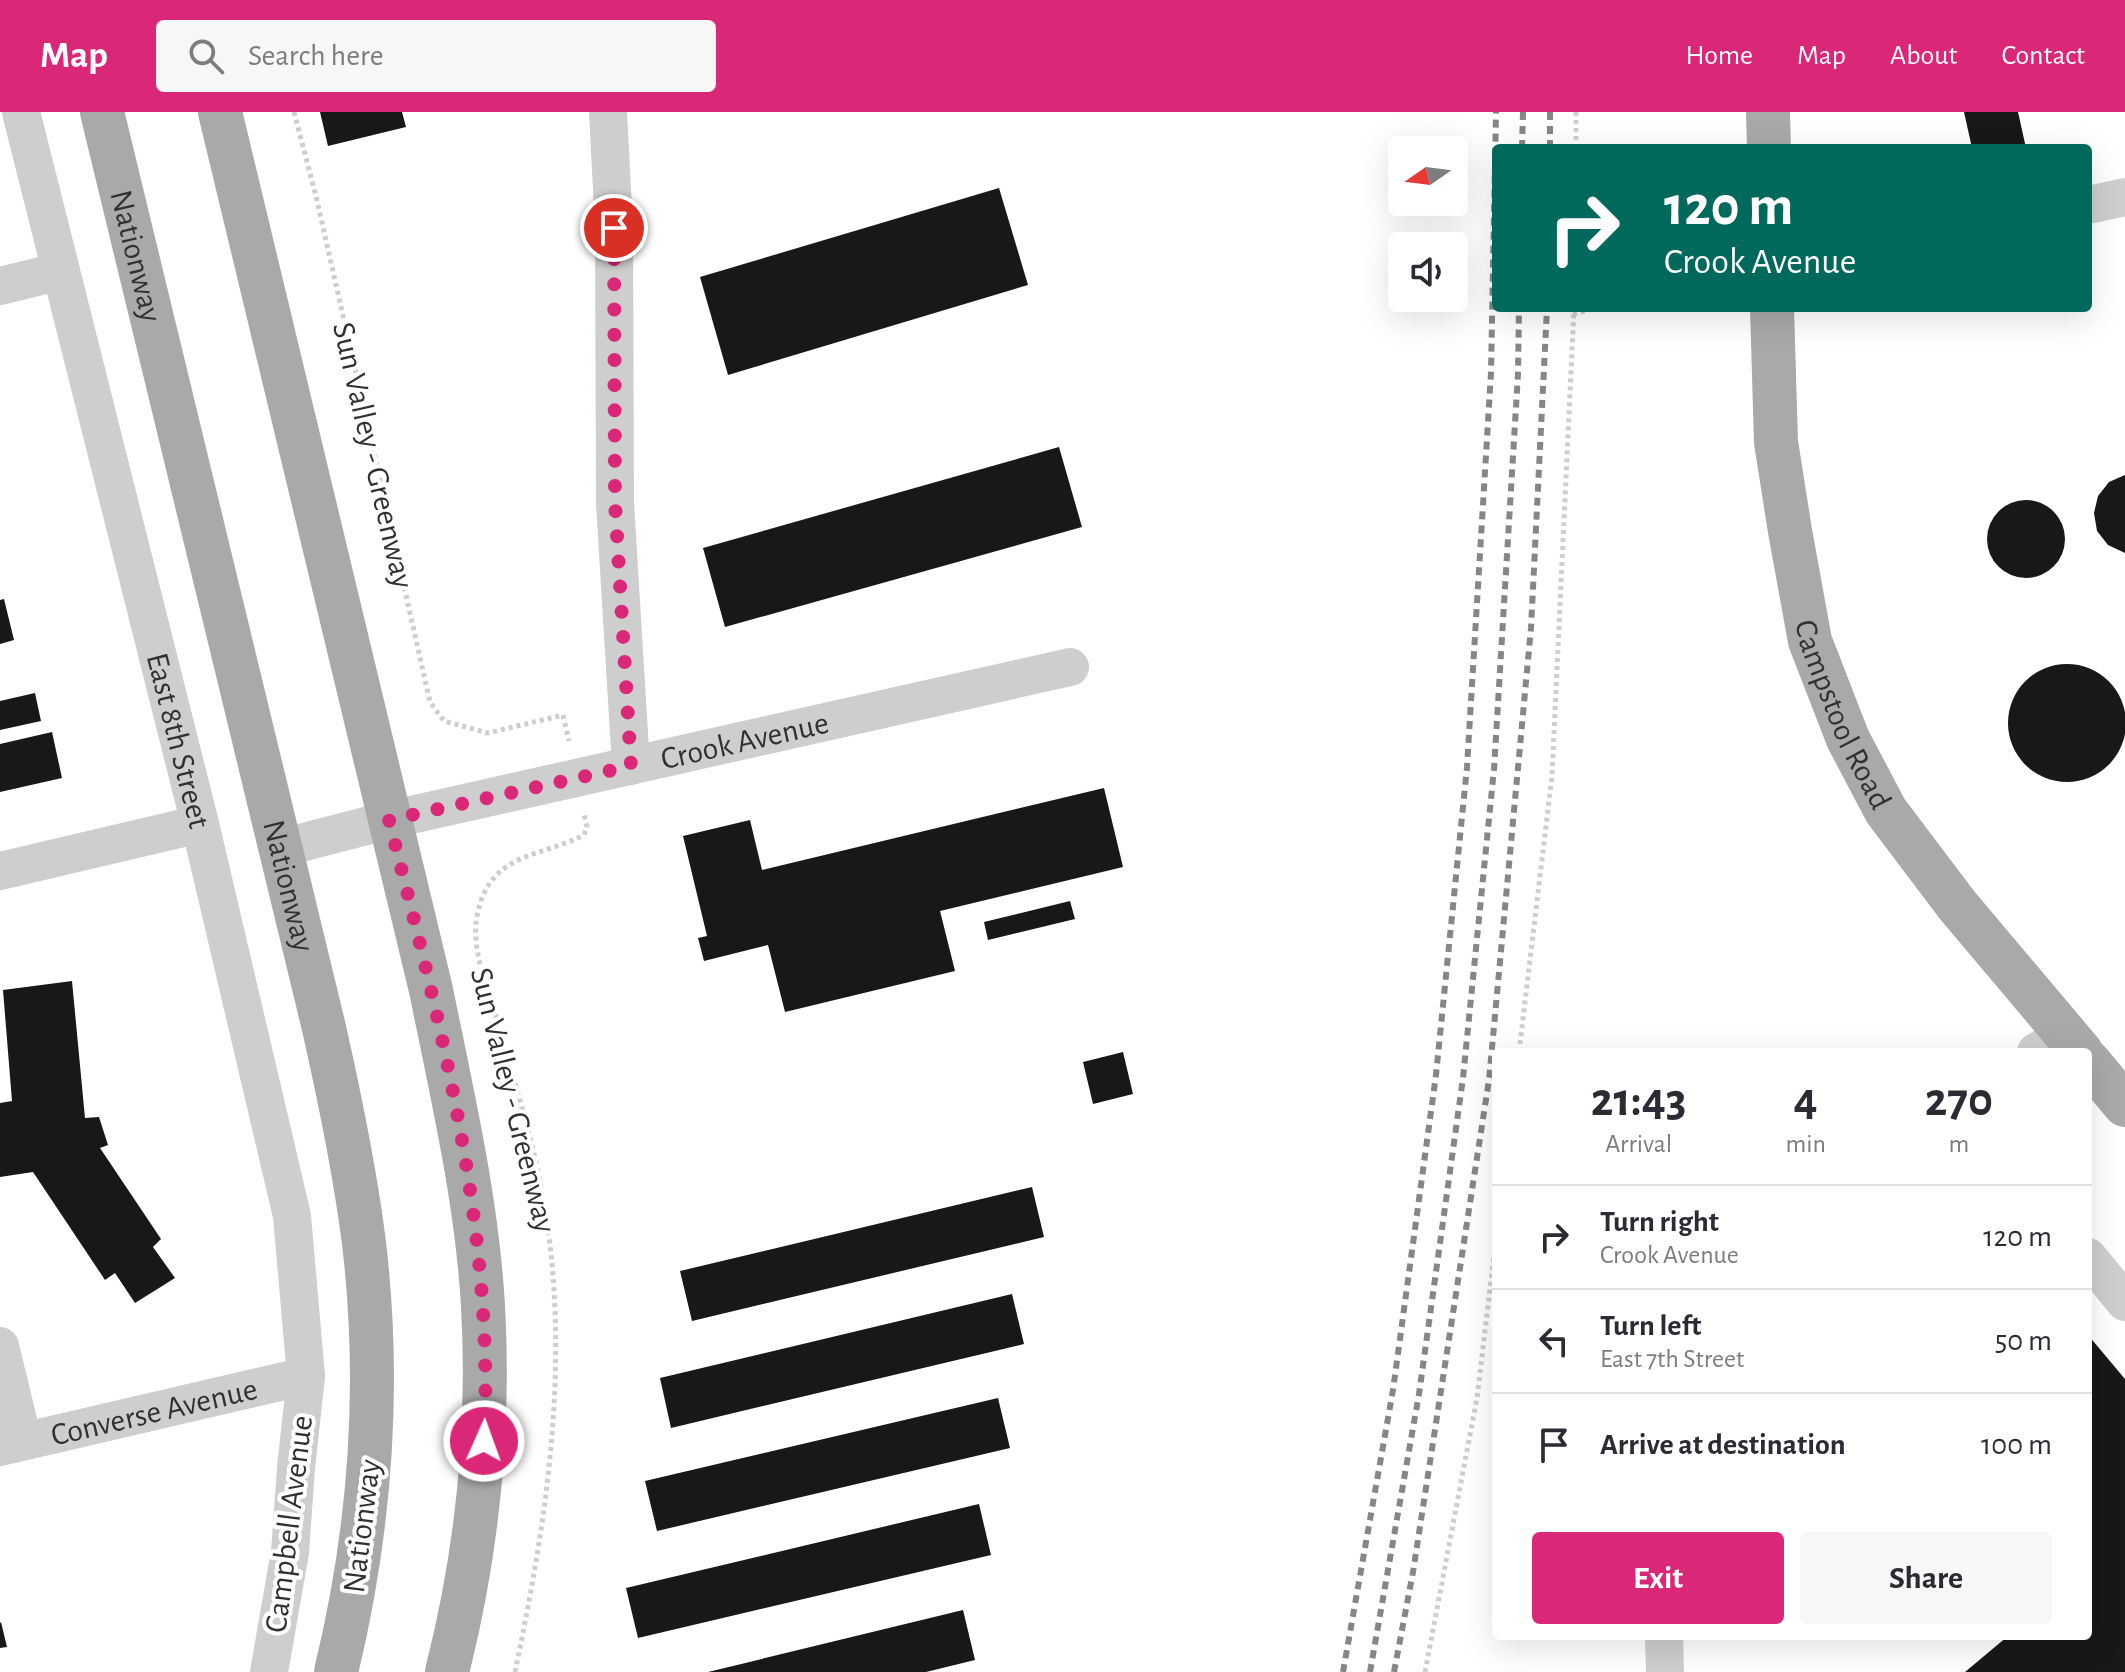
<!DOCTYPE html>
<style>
body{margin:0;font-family:"Alegreya Sans",sans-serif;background:#f7f7f7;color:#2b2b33;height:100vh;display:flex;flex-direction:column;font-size:30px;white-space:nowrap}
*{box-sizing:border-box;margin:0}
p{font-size:26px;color:#7c7c81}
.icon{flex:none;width:44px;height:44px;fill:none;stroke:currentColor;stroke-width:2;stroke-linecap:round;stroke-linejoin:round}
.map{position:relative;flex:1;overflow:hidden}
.side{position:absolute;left:1492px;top:936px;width:600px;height:592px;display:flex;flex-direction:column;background:#fff;border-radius:8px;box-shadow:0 8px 32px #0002}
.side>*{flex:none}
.guide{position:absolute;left:1492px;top:32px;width:600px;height:168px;border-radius:8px;box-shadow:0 8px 32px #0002;background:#00695c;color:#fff;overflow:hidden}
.needle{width:52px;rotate:256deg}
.fabs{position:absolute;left:1388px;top:24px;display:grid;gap:16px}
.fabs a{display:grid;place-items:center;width:80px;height:80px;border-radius:8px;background:#fff;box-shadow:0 8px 32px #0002;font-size:40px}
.pin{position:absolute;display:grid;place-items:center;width:68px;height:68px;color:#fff;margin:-34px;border:4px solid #fff;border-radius:50%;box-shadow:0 2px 8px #0007}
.me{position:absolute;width:88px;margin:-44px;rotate:2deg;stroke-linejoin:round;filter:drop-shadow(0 0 6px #0008)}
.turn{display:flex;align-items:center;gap:28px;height:168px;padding:0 40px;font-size:36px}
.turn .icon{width:104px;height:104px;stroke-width:2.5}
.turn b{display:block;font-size:56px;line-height:68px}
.eta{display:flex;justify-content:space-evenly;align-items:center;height:136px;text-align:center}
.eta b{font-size:48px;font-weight:700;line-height:56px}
.cta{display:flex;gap:16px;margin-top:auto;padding:16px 40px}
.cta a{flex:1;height:92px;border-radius:8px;background:#db2777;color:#fff;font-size:32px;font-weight:700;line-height:92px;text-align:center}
.cta a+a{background:#f7f7f7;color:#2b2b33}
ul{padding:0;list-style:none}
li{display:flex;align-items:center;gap:24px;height:104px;padding:0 40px;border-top:2px solid #e1e1e2}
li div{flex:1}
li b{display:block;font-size:30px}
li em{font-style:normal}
header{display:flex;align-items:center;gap:48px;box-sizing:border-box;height:112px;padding:0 40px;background:#db2777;color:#fff}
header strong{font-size:38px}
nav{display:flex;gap:44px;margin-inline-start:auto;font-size:28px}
.search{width:560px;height:72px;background:#f7f7f7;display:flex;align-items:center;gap:20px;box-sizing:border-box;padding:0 28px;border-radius:8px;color:#7c7c81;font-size:30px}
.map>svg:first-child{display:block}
.building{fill:#181818}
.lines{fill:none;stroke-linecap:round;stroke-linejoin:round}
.path{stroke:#cecece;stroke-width:5;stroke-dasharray:4 4;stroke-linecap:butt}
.minor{stroke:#cecece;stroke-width:38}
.major{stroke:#a9a9a9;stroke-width:44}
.rail{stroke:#868686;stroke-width:6;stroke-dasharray:8 6;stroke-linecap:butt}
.route{stroke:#db2777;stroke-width:14;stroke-dasharray:0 25.2}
.labels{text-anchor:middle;stroke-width:8;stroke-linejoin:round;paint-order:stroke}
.street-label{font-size:32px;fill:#313131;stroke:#fff}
</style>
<header>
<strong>Map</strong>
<div class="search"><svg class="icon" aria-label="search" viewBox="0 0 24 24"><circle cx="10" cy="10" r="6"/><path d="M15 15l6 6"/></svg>Search here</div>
<nav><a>Home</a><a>Map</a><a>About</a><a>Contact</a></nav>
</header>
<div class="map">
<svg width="2125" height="1560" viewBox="0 0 2125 1560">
<rect width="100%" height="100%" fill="#fff"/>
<path class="building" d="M 320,0 L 402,0 L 406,15 L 328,34 Z
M 1964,0 L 2018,0 L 2026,36 L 1972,36 Z
M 999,76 L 1028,173 L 728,263 L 700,165 Z
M 1059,335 L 1082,415 L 725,515 L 703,436 Z
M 2125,363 L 2125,441 L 2108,433 L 2097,419 L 2094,401 L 2098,384 L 2109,370 Z
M1987 427a39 39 0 1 1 78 0a39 39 0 1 1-78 0Z
M 4,487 L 14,528 L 0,532 L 0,488 Z
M2008 611a59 59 0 1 1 118 0a59 59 0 1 1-118 0Z
M 35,581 L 41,609 L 0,618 L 0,589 Z
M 52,620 L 62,666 L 0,680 L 0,632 Z
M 1104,676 L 1123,755 L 940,799 L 955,859 L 785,900 L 768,833 L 704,849 L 698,826 L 707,824 L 683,724 L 750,708 L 762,758 Z
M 1070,789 L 1075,807 L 988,828 L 984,810 Z
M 72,869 L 85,1006 L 99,1005 L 108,1033 L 100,1036 L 161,1127 L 153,1135 L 175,1166 L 135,1191 L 115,1161 L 105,1168 L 33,1060 L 0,1065 L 0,991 L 12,989 L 3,878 Z
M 1123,940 L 1133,982 L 1093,992 L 1083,950 Z
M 1032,1075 L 1044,1125 L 692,1209 L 680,1159 Z
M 1012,1182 L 1024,1232 L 671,1316 L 660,1266 Z
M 2088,1223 L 2125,1267 L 2125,1560 L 1965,1560 L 2008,1524 L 2088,1524 Z
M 998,1286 L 1010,1336 L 657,1419 L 645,1369 Z
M 979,1392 L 991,1443 L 638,1526 L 626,1476 Z
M 963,1498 L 975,1548 L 926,1560 L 708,1560 Z
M 1,1510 L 7,1535 L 0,1536 L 0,1511 Z"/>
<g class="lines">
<path class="path" d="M 294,0 L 316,84 L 430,590 L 444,609 L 488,621 L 563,603 L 569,629
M 1576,0 L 1576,36
M 1573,202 L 1596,196
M 1519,940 L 1552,664 L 1574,196
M 515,1560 C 548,1402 572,1241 542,1080 C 532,1023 513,967 498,911 C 488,876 469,835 478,799 C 492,740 541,745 584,723 L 587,715 L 584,702
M 1425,1560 L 1477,1286 L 1496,1127"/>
<g class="minor">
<path id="s1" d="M 21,0 L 200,712 L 292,1104 L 306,1264 L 296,1356 L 290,1440 L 269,1560"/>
<path d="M 608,0 L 614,116 L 615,391 L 631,654"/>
<path d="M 2088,93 L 2125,85"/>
<path d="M 0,174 L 61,159"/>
<path id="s2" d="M 281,736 L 389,708 L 1070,555"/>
<path d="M 0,759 L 200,712"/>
<path d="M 2036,940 L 2065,922"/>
<path d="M 2088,1145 L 2125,1190"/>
<path d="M 0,1234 L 23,1329"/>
<path id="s3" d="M 0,1335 L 306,1264"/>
<path d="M 1664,1524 L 1665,1560"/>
</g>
<g class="major">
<path id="s4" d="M 102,0 L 324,916 C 340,987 355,1059 364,1131 C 381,1275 370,1420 336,1560"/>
<path d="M 220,0 L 431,878 C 452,982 477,1088 483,1194 C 490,1320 478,1438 447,1560"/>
<path d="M 1768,0 L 1769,36"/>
<path id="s5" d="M 1772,196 L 1776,330 L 1790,419 L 1810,529 L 1848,627 L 1886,699 L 1957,793 L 2081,940"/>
<path d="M 2088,949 L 2125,993"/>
</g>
<path class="rail" d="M 1550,0 L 1550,36
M 1522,36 L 1523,0
M 1343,1560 L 1393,1278 L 1436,963 L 1467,655 L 1491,261 L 1496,0
M 1370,1560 L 1419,1282 L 1463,966 L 1494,657 L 1518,262 L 1519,196
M 1394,1560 L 1413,1460 L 1489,968 L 1531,516 L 1547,196"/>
</g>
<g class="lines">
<path class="route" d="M 484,1329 C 495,1119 440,910 389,708 L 631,654 L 615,391 L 614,116"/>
</g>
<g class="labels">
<g class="street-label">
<text dy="11" stroke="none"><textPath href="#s4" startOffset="148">Nationway</textPath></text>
<text transform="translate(374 343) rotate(77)" y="11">Sun Valley - Greenway</text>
<text dy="11" stroke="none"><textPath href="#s5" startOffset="416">Campstool Road</textPath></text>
<text dy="11" stroke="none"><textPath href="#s2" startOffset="476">Crook Avenue</textPath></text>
<text dy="11" stroke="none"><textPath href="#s1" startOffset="648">East 8th Street</textPath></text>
<text dy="11" stroke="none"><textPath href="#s4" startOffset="796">Nationway</textPath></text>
<text transform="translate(514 988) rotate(76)" y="11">Sun Valley - Greenway</text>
<text dy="11" stroke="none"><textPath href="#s3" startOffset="158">Converse Avenue</textPath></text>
<text transform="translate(288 1412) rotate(-83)" y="11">Campbell Avenue</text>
<text transform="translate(361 1414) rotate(-83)" y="11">Nationway</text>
</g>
</g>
</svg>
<div class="fabs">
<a><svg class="needle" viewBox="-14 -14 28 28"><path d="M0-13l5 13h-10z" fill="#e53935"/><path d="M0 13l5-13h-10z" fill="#7c7c81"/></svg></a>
<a><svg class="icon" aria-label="sound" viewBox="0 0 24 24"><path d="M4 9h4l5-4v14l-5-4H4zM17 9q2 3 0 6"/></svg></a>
</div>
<div class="pin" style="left:614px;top:116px;background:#d93025"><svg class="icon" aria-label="arrive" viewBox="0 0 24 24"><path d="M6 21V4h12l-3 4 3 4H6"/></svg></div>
<svg class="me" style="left:484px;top:1329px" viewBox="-20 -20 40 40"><circle r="17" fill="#db2777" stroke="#fff" stroke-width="3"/><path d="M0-11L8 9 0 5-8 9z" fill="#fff"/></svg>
<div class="guide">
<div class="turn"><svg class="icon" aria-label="right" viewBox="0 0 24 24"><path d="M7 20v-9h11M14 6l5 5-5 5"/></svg><div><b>120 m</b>Crook Avenue</div></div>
</div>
<section class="side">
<div class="eta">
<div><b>21:43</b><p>Arrival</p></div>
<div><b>4</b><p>min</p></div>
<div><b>270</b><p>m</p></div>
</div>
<ul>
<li><svg class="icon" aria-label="right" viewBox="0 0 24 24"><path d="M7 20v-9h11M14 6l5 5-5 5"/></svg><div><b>Turn right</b><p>Crook Avenue</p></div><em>120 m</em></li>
<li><svg class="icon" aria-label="left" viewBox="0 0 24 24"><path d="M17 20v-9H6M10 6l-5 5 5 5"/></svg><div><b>Turn left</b><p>East 7th Street</p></div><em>50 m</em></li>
<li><svg class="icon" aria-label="arrive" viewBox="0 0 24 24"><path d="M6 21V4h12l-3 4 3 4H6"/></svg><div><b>Arrive at destination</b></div><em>100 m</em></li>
</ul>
<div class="cta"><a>Exit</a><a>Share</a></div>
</section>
</div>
